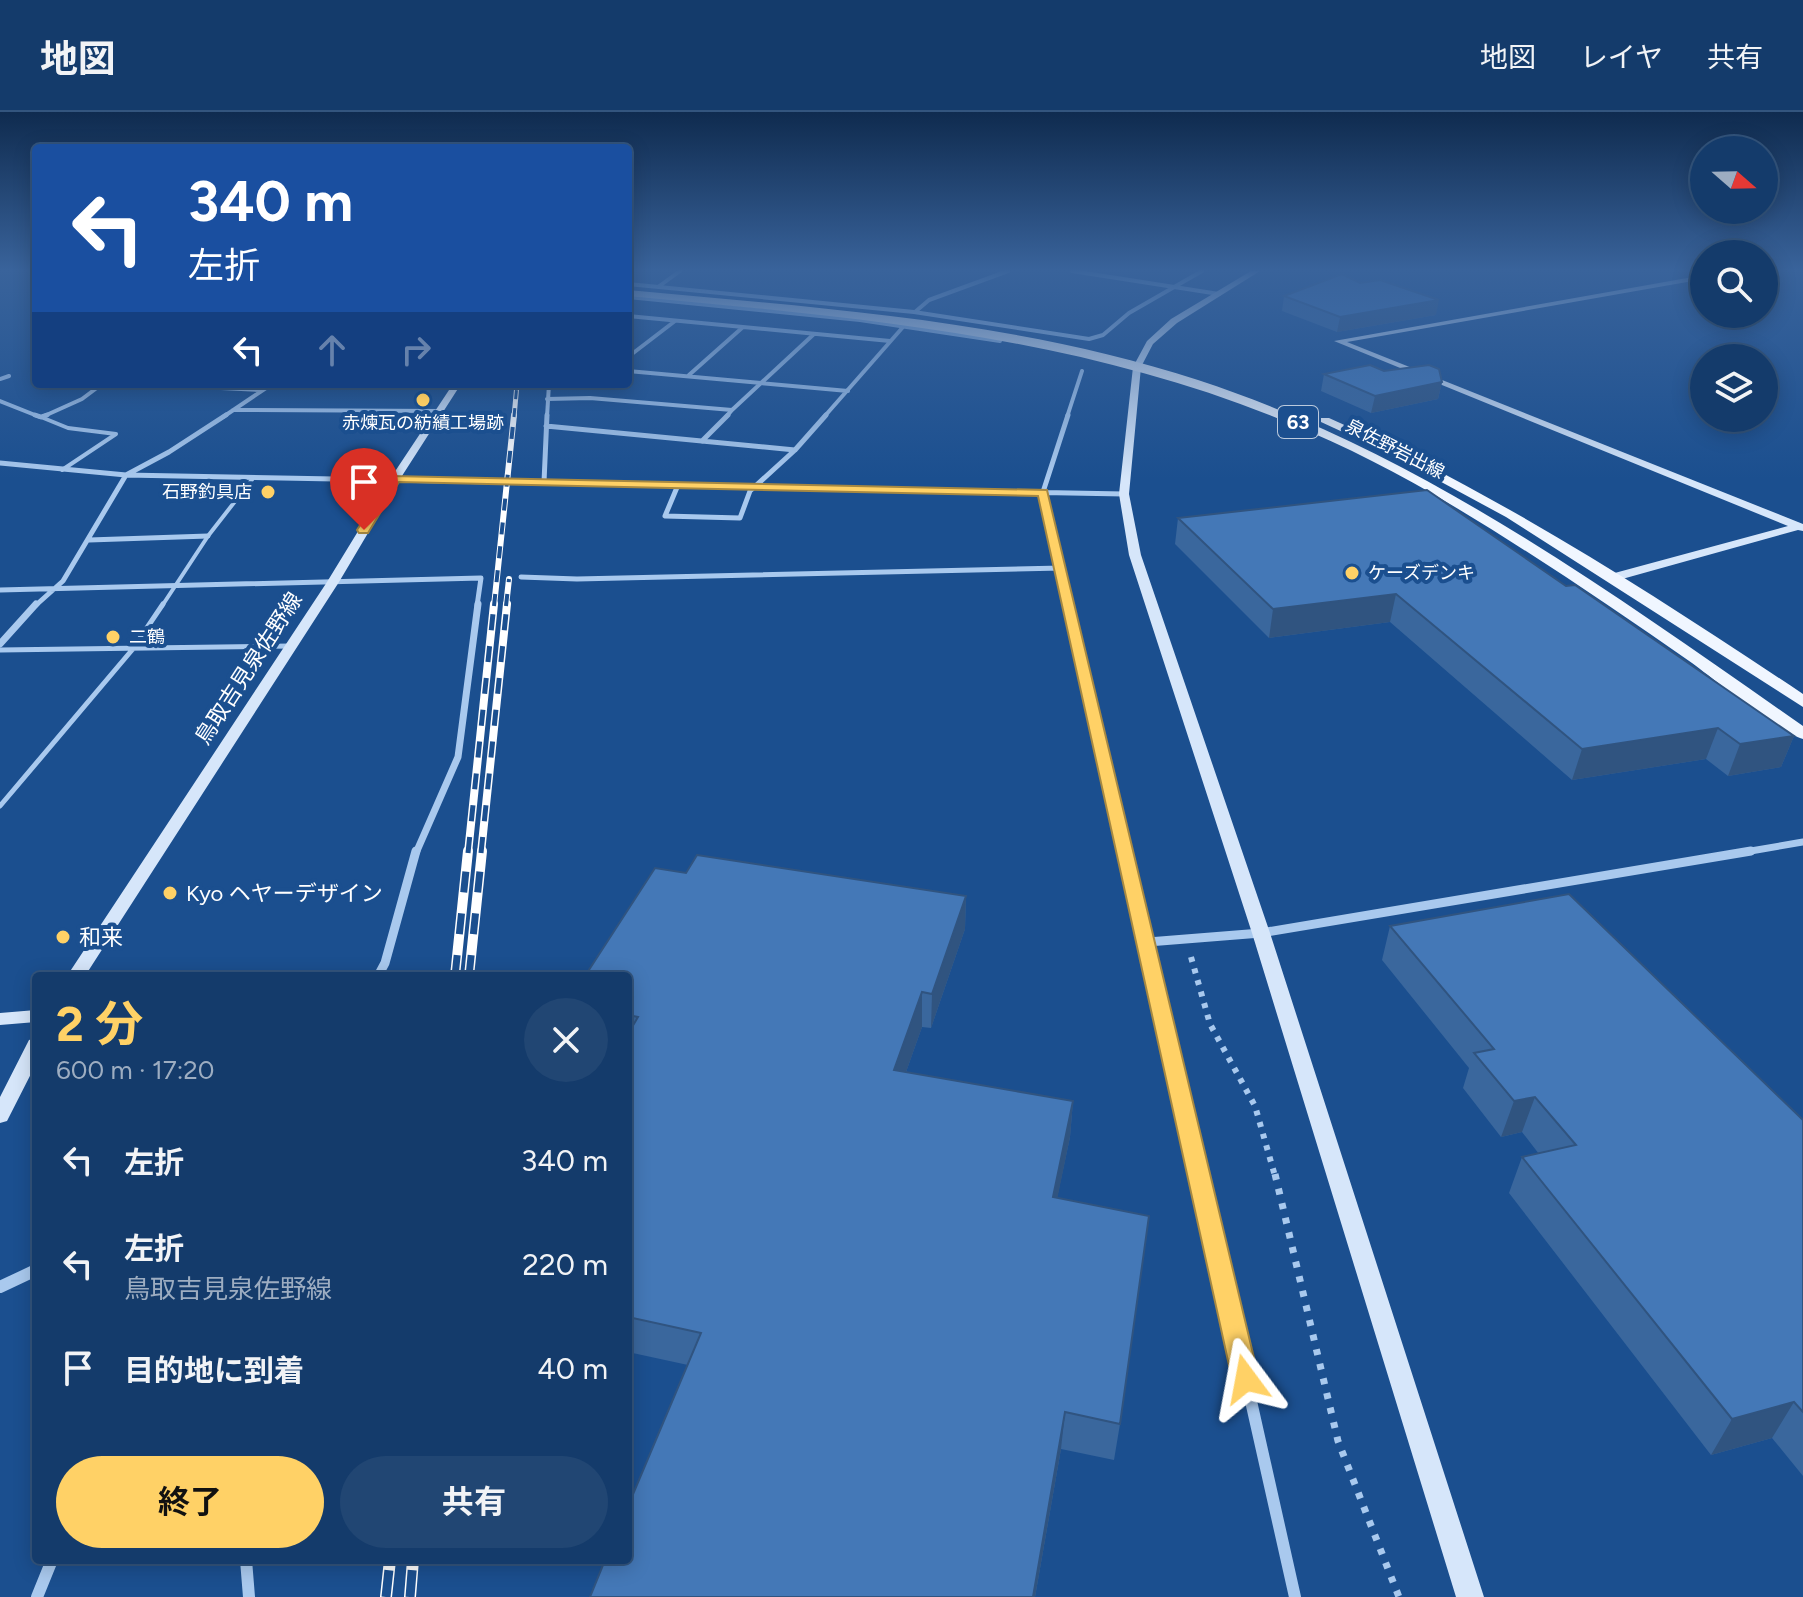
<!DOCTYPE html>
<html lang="ja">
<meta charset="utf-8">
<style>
body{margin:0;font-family:Figtree,"Noto Sans JP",sans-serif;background:#214673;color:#f1f3f6;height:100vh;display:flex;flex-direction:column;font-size:30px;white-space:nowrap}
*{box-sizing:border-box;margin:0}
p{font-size:26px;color:#9dadc1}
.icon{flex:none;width:44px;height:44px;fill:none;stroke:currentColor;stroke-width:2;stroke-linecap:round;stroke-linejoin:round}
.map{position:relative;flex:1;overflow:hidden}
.side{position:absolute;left:32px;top:860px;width:600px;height:592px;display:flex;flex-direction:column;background:#143b6b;border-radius:8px;box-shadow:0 4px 20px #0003,0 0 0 2px #33557e}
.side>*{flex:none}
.hud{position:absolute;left:32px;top:32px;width:600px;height:244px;border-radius:8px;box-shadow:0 4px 20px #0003,0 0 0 2px #33557e;background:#1a4fa0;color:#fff;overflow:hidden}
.needle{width:52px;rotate:110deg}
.tools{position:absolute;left:1690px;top:24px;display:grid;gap:16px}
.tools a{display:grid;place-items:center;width:88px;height:88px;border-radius:50%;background:#143b6b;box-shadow:0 4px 20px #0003,0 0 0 2px #33557e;font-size:40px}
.pin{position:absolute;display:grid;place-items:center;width:68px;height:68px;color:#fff;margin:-82px -34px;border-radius:50% 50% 50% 0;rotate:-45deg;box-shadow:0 0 8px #0007}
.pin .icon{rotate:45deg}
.me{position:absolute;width:88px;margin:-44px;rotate:347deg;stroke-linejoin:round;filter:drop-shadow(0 0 6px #0008)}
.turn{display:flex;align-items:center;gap:28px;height:168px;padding:0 24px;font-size:36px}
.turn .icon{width:104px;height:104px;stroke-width:2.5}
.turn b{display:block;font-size:56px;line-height:68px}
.lanes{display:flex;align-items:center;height:76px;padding:0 24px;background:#0003;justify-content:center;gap:40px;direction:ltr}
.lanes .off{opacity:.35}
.round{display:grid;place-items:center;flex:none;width:84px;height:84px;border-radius:42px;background:#214673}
.head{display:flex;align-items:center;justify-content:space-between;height:136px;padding:0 24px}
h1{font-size:48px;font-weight:700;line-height:60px;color:#ffd166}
.action{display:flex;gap:16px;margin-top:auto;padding:16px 24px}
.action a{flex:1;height:92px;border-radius:48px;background:#ffd166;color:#111;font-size:32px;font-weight:700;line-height:92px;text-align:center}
.action a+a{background:#214673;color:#f1f3f6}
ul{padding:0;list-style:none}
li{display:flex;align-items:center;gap:24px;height:104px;padding:0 24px}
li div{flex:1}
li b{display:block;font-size:30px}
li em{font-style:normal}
header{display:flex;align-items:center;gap:48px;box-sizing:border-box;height:112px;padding:0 40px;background:#143b6b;border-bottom:2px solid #33557e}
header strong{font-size:38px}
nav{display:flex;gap:44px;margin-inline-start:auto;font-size:28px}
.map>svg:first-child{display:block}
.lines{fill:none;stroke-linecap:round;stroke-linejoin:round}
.path-far1{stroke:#a9c9ee;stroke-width:6;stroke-dasharray:5 7;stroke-linecap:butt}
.path{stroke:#a9c9ee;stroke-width:7;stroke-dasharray:6 9;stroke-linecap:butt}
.lane-far1{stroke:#a9c9ee;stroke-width:4}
.lane{stroke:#a9c9ee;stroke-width:5}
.street-far4{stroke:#a9c9ee;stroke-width:4}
.street-far3{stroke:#a9c9ee;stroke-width:5}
.street-far2{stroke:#a9c9ee;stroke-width:7}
.street-far1{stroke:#a9c9ee;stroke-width:9}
.street{stroke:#a9c9ee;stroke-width:12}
.secondary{fill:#d6e6fa;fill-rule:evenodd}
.primary{fill:#f0f6ff;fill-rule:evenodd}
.rail-far4-casing{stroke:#fff;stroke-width:5}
.rail-far3-casing{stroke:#fff;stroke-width:6}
.rail-far2-casing{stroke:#fff;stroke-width:8}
.rail-far1-casing{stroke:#fff;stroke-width:10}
.rail-casing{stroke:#fff;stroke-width:12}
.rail-far4{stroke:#1b4f8f;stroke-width:3;stroke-dasharray:9;stroke-linecap:butt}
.rail-far3{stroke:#1b4f8f;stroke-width:4;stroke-dasharray:12;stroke-linecap:butt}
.rail-far2{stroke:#1b4f8f;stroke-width:5;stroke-dasharray:16;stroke-linecap:butt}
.rail-far1{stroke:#1b4f8f;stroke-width:7;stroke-dasharray:21;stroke-linecap:butt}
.rail{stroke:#1b4f8f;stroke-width:9;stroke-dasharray:27;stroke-linecap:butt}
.wall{fill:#3a679d}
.shaded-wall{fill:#305480}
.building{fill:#4478b7;stroke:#305480;stroke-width:2}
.route{fill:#ffd166;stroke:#a68842;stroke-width:2}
.poi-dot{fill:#ffd166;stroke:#1b4f8f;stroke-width:3}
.labels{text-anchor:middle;stroke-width:8;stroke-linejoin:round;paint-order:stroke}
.far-poi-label{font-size:18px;fill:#fff;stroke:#1b4f8f;text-anchor:start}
.far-street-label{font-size:18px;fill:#fff;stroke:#1b4f8f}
.shield{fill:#1b4f8f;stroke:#bbcadd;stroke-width:2}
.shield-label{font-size:20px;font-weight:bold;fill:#fff}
.street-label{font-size:22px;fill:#fff;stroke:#1b4f8f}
.poi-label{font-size:22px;fill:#fff;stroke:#1b4f8f;text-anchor:start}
</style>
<header>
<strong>地図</strong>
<nav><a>地図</a><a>レイヤ</a><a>共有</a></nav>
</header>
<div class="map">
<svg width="1803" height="1485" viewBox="0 0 1803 1485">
<rect width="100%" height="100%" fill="#1b4f8f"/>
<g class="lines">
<path class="path-far1" d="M 1191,845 L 1210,912 L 1255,994 L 1275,1064"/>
<path class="path" d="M 1275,1062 L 1338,1329 L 1399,1485"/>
<path class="lane-far1" d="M 41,305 L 68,316 L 116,322 L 62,358
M 162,494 L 208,424 L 254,365"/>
<path class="lane" d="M 0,538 L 291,534
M 0,694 L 132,538 L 163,492"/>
<path class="street-far4" d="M 1072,159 L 1219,182
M 628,172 L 914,200 L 1089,227 L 1103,223 L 1129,201 L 1202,159
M 658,175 L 680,159
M 628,185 L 860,208 L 1000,229
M 915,200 L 929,188 L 1008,159
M 628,204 L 890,229
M 628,245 L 675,209
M 628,259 L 848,279
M 689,263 L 743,215
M 0,267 L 9,264
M 141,272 L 259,278
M 547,287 L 590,286 L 732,298 L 814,222
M 0,289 L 40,305
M 233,298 L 441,299
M 42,305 L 82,287 L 102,272
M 223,305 L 272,272
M 547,305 L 549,272
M 726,305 L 732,298
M 824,305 L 903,215
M 1067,305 L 1082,259"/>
<path class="street-far3" d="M 35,303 L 41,305 L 47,303
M 1068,303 L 1043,380 L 1069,494
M 546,314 L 795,338
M 702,329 L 728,303
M 0,351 L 126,363 L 1124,382
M 544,370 L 547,303
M 678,373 L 665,404 L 740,406 L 750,379 L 795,338 L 826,303
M 89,428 L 208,424
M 521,465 L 577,467 L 1062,456
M 0,478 L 481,466 L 477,494
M 35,494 L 63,469 L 126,363 L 169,340 L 226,303"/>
<path class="street-far2" d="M 1069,492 L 1127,741
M 0,532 L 36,492
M 416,741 L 458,645 L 478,492
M 1739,741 L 1803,730"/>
<path class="street-far1" d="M 1127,739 L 1200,1064
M 1148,830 L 1261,821 L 1751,739
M 378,864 L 385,851 L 416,739"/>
<path class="street" d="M 1200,1062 L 1295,1485
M 0,1175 L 36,1158
M 246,1448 L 249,1485
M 37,1485 L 52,1448"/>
<path class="secondary" d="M 1251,159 L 1260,159 L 1177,211 L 1153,232 L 1141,255 L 1129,382 L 1141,443 L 1270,821 L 1484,1485 L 1456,1485 L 1252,821 L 1129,443 L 1119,382 L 1133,255 L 1147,229 L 1171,207 Z
M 1704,163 L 1704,167 L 1347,230 L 1803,412 L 1803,419 L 1798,418 L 1615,469 L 1611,468 L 1611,462 L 1788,414 L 1334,229 Z
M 453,272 L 461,272 L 400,367 L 339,470 L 85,864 L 67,864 L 327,470 L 390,367 Z
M 36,898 L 36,910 L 0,913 L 0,901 Z
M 36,926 L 36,952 L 7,1009 L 0,1011 L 0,985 L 29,928 Z"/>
<path class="primary" d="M 628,178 C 818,196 1015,208 1198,268 C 1421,341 1612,481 1803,614 L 1803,627 C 1781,622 1714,567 1692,551 C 1607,492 1522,434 1433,382 C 1175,232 918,211 628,184 Z
M 1321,306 L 1329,306 C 1497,381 1650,480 1803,582 L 1803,595 L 1506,405 L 1384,339 L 1321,310 Z"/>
<g class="rail-far4-casing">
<path id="rail-far4" d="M 514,305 L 517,272"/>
</g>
<g class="rail-far3-casing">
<path id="rail-far3" d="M 494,494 L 514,303
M 506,494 L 509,467"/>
</g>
<g class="rail-far2-casing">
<path id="rail-far2" d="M 468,741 L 494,492
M 481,741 L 507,492"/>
</g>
<g class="rail-far1-casing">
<path id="rail-far1" d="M 455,864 L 468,739
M 469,864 L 482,739"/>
</g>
<g class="rail-casing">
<path id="rail" d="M 386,1485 L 390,1448
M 410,1485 L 413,1448"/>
</g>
<use href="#rail-far4" class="rail-far4"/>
<use href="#rail-far3" class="rail-far3"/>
<use href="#rail-far2" class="rail-far2"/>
<use href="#rail-far1" class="rail-far1"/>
<use href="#rail" class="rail"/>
</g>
<path class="wall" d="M 1360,171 L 1436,203 L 1337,220 L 1282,199 L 1284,184 Z
M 1384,259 L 1442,270 L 1438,287 L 1371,301 L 1321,279 L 1324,262 Z
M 1178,406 L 1566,474 L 1794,624 L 1781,655 L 1728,664 L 1706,647 L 1572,668 L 1390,510 L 1269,526 L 1175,432 Z
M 686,761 L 966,784 L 965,817 L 931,916 L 922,915 L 906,960 L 1073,989 L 1070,1025 L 1057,1086 L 1120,1312 L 1114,1348 L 1061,1337 L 1035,1485 L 590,1485 L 688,1253 L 628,1240 L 628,864 Z
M 1390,814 L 1803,1008 L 1803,1364 L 1772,1326 L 1711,1343 L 1509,1081 L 1522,1045 L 1539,1042 L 1522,1020 L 1501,1025 L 1463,976 L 1469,956 L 1382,848 Z"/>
<path class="shaded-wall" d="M 1439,188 L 1436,203 L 1337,220 L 1340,205 Z
M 1442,270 L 1438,287 L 1371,301 L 1375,284 Z
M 1396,482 L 1390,510 L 1269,526 L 1273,497 Z
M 1718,616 L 1706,647 L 1572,668 L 1582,637 Z
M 1794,624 L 1781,655 L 1728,664 L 1740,632 Z
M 966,784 L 965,817 L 931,916 L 932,882 Z
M 922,880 L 922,915 L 894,994 L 894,958 Z
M 1535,985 L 1522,1020 L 1501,1025 L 1514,989 Z
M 1073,989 L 1070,1025 L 1050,1122 L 1053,1085 Z
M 1794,1290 L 1772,1326 L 1711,1343 L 1732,1307 Z
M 1065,1300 L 1061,1337 L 1035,1485 L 1033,1485 Z"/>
<path class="building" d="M 1342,162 L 1360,171 L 1380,168 L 1439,188 L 1340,205 L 1284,184 Z
M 1370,253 L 1384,259 L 1429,253 L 1439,257 L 1442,270 L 1375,284 L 1324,262 Z
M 1427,378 L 1566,474 L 1575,473 L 1794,624 L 1740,632 L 1718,616 L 1582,637 L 1396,482 L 1273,497 L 1178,406 Z
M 697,743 L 966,784 L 932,882 L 922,880 L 894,958 L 1073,989 L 1053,1085 L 1149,1104 L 1120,1312 L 1065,1300 L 1033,1485 L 590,1485 L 605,1448 L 628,1448 L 628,1394 L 701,1221 L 628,1205 L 628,922 L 638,905 L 628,903 L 628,864 L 585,864 L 655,756 L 686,761 Z
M 1569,782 L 1803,1008 L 1803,1300 L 1794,1290 L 1732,1307 L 1522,1045 L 1576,1033 L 1535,985 L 1514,989 L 1474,941 L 1494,937 L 1390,814 Z"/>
<linearGradient id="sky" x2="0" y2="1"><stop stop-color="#0f2b4f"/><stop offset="0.43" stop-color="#39639b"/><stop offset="1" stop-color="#39639b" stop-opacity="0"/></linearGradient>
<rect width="1803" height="367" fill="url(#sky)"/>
<path class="route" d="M 391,364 L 1047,378 L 1259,1267 L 1255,1275 L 1246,1279 L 1236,1275 L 1232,1267 L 1038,384 L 399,370 L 368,421 L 359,421 L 357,418 Z"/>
<g class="poi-dot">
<circle cx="423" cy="288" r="8"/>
<circle cx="268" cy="380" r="8"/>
<circle cx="1352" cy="461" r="8"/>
<circle cx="113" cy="525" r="8"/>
<circle cx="170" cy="781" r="8"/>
<circle cx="63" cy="825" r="8"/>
</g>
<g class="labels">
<g class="far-poi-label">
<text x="423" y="317" text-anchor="middle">赤煉瓦の紡績工場跡</text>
<text x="252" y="386" text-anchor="end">石野釣具店</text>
<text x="1368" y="467">ケーズデンキ</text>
<text x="129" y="531">二鶴</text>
</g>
<g class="far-street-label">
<text transform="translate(1395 337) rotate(27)" y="6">泉佐野岩出線</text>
</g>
<rect class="shield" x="1278" y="294" width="40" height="32" rx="6"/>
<g class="shield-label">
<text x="1298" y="317">63</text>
</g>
<g class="street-label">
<text transform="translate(248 556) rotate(-57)" y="8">鳥取吉見泉佐野線</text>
</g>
<g class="poi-label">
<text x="186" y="789">Kyo ヘヤーデザイン</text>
<text x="79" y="833">和来</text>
</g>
</g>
</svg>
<div class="tools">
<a><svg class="needle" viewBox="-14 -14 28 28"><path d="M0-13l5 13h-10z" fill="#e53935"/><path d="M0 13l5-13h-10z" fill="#9dadc1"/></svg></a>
<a><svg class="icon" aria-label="search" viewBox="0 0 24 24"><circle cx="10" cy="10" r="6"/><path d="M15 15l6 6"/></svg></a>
<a><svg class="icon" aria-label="layers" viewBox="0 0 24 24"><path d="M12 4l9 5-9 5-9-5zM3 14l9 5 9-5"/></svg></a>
</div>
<div class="pin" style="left:364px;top:418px;background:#d93025"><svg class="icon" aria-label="arrive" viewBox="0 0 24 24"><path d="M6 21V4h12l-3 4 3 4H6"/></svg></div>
<svg class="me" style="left:1246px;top:1267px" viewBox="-20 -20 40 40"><path d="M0-17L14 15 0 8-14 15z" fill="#ffd166" stroke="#fff" stroke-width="4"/></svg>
<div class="hud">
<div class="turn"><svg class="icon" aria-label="left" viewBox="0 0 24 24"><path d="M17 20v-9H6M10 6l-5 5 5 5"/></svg><div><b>340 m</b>左折</div></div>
<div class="lanes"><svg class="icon" aria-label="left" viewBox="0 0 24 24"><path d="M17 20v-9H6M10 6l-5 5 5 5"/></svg><svg class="icon off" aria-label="ahead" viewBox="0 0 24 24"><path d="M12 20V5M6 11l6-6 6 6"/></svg><svg class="icon off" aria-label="right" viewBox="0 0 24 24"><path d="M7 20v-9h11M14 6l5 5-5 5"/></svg></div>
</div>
<section class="side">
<div class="head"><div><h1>2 分</h1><p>600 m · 17:20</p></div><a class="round"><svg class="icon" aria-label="close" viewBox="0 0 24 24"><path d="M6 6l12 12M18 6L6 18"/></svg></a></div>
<ul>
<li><svg class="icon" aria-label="left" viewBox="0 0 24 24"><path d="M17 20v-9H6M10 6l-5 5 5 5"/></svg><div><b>左折</b></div><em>340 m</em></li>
<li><svg class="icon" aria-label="left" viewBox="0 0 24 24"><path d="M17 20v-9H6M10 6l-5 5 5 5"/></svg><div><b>左折</b><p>鳥取吉見泉佐野線</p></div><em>220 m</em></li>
<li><svg class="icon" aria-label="arrive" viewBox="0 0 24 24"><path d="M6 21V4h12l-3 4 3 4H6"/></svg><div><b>目的地に到着</b></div><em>40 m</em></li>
</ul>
<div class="action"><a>終了</a><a>共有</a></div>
</section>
</div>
